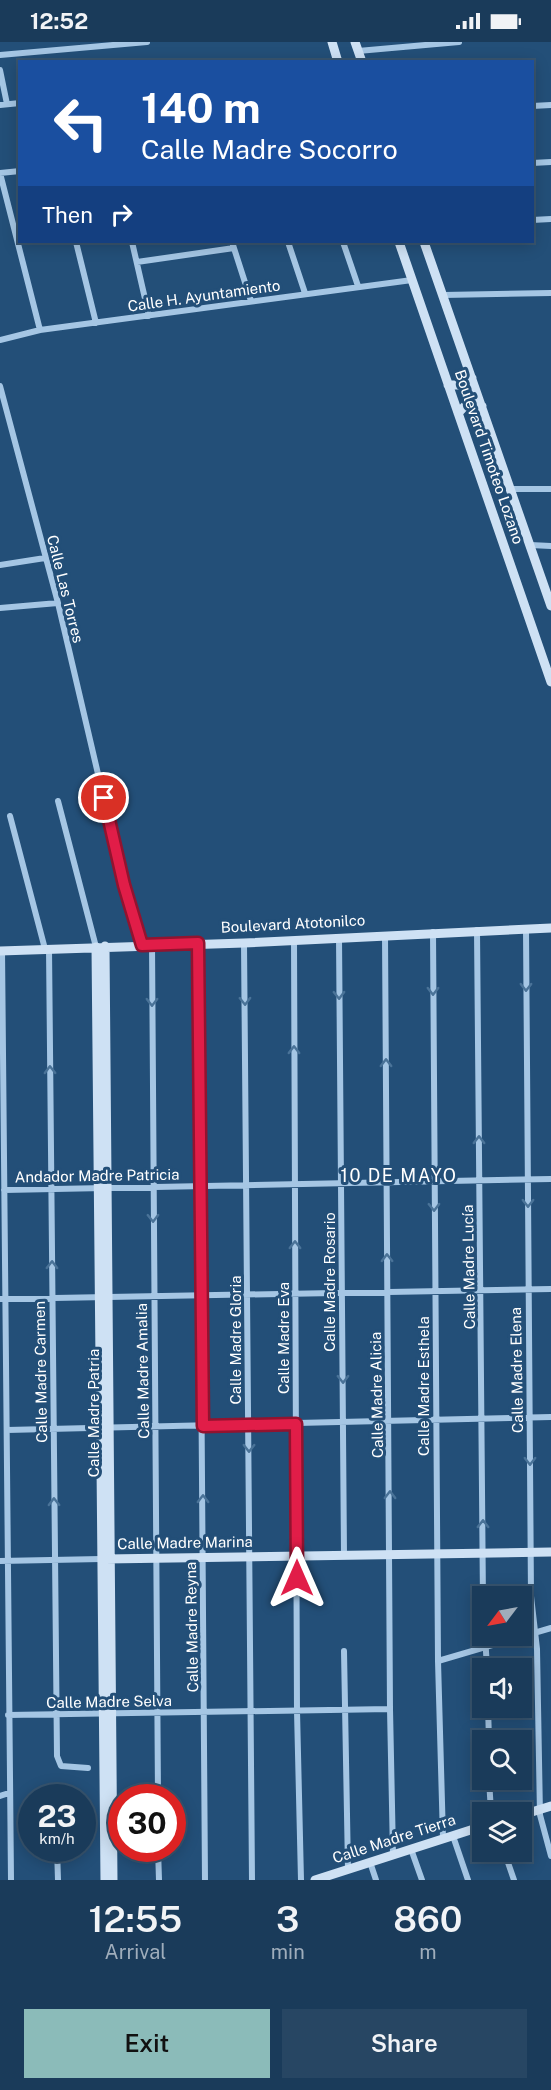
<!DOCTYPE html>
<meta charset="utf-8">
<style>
body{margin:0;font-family:"Public Sans",sans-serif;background:#274663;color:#f1f3f6;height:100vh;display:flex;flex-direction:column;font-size:22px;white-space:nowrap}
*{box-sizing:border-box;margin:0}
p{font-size:20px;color:#9fadbb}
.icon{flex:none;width:33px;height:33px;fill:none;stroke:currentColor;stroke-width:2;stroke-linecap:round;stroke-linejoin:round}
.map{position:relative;height:1838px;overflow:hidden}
.details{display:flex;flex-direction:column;background:#1a3b5a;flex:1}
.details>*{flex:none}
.banner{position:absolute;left:18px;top:18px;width:516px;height:183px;border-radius:0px;box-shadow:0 3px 15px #0003,0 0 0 2px #385570;background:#1a4fa0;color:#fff;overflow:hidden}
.needle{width:39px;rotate:238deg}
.buttons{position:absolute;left:472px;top:1544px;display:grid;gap:12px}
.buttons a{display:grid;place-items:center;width:60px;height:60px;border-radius:0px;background:#1a3b5a;box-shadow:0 3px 15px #0003,0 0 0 2px #385570;font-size:30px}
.speed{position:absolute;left:18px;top:1742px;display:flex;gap:12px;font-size:30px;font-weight:700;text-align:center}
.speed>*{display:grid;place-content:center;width:78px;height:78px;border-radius:50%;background:#1a3b5a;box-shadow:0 3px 15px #0003,0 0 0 2px #385570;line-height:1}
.speed small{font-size:15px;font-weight:400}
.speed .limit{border:9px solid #d22;background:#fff;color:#111}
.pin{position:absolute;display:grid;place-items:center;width:51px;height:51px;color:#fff;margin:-26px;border:3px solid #fff;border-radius:50%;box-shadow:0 2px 6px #0007}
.me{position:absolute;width:66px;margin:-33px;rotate:0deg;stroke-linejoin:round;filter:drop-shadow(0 0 4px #0008)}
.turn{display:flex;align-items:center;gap:21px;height:126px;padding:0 24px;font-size:27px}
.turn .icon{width:78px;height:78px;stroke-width:2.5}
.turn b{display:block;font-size:42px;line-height:51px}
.then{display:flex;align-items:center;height:57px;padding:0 24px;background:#0003;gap:12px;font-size:22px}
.eta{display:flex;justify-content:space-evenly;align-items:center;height:102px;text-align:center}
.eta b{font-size:36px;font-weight:600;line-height:42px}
.primary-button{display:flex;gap:12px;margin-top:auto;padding:12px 24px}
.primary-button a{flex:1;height:69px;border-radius:0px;background:#8bbbb9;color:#111;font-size:24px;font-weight:600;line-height:69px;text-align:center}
.primary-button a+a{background:#274663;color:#f1f3f6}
.status{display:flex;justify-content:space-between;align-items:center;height:42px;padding:0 30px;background:#1a3b5a;direction:ltr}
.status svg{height:16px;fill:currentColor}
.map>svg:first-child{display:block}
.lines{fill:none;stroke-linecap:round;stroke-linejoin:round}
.street{stroke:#a5c6e4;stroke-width:6}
.secondary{stroke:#cee1f4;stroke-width:9}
.oneway{stroke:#4a7398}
.route-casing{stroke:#92132f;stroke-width:15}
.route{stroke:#e11d48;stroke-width:10}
.labels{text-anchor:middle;stroke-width:6;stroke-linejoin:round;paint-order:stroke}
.street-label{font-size:15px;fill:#fff;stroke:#234f78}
.quarter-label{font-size:18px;letter-spacing:1.5px;fill:#fff;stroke:#234f78}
</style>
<div class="status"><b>12:52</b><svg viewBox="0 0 49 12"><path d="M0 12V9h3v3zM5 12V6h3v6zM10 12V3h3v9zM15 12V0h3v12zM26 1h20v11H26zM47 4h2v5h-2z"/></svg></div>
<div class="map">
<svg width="551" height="1838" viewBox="0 0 551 1838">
<rect width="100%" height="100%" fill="#234f78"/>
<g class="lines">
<path class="street" d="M 358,9 L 459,0
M 0,13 L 147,0
M 0,28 L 7,62
M 0,63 L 20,61
M 532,64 L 551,63
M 532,121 L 551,120
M 0,131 L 40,288
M 0,131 L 20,129
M 532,178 L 551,177
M 76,200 L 96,281
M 132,200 L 149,274
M 232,200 L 251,259
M 288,200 L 305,251
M 343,200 L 358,244
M 137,220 L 234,206
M 443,253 L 551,251
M 0,298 L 40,288 L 412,238
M 0,344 L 58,561 L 124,843 L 142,903
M 510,447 L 551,447
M 530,503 L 551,504
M 0,523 L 45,516
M 0,566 L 58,561
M 58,759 L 96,905
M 10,774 L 45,907
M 526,887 L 531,1554 L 537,1607 L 540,1773 L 551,1814
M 477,888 L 483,1561
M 433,890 L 438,1619 L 443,1796
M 385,893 L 390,1667 L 393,1812
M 339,895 L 344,1513
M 294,898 L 297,1669 L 301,1838
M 198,901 L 205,1838
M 244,901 L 252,1838
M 152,902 L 158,1755
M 49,906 L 57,1714 L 61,1724 L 88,1726
M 2,908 L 11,1838
M 4,1148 L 551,1137
M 0,1257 L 551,1247
M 7,1388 L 551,1375
M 0,1519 L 101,1517
M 485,1593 L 487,1626
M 344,1609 L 348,1827
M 438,1619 L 551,1586
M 488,1665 L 489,1698
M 8,1673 L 390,1667
M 489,1737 L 491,1770
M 0,1754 L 9,1751
M 453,1794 L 468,1838
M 57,1806 L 58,1838
M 158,1806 L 159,1838
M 411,1807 L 422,1838
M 504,1809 L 514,1838
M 370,1820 L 376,1838"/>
<path class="secondary" d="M 332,0 L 338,20
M 355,0 L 362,20
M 399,200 L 551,640
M 424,200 L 551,564
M 448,343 L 462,343 L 472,336
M 458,371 L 469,360 L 478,361 L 482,364
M 105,904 L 113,1838
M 96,905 L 105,1838
M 0,909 L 244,901 L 551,886
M 106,1517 L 551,1510
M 522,1773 L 551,1764
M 315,1838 L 483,1784"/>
</g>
<defs><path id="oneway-chevron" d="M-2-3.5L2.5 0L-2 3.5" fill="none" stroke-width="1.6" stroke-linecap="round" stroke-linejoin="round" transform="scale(1.5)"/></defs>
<g class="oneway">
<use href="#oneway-chevron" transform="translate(526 945) rotate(90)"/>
<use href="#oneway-chevron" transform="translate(433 949) rotate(90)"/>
<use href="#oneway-chevron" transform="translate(339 953) rotate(89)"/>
<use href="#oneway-chevron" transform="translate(245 959) rotate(89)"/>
<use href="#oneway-chevron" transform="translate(152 960) rotate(90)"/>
<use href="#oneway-chevron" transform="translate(294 1008) rotate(-90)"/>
<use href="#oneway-chevron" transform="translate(386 1021) rotate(-90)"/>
<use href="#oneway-chevron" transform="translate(50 1028) rotate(-91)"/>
<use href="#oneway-chevron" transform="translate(479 1098) rotate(-90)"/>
<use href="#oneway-chevron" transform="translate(528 1161) rotate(90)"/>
<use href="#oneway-chevron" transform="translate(434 1165) rotate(89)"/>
<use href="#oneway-chevron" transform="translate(153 1176) rotate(89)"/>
<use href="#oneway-chevron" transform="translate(295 1203) rotate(-90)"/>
<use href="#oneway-chevron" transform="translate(387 1216) rotate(-91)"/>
<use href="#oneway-chevron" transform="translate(52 1223) rotate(-89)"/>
<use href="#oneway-chevron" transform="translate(343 1337) rotate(89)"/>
<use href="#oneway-chevron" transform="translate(249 1406) rotate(90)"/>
<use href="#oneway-chevron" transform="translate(530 1419) rotate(90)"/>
<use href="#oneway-chevron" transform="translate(390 1453) rotate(-90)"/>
<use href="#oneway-chevron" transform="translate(203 1457) rotate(-90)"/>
<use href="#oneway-chevron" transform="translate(54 1460) rotate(-91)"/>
<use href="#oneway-chevron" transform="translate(483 1482) rotate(-90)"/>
</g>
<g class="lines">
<g class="route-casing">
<path id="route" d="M 104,756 L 124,843 L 142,903 L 198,901 L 203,1384 L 296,1382 L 297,1536"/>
</g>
<use href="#route" class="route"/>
</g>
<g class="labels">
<g class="street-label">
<text transform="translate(204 254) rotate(-8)" y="5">Calle H. Ayuntamiento</text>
<text transform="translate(489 415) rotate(71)" y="5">Boulevard Timoteo Lozano</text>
<text transform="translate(65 547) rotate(76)" y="5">Calle Las Torres</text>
<text transform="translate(293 882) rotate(-3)" y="5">Boulevard Atotonilco</text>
<text transform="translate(97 1134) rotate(-1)" y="5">Andador Madre Patricia</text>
<text transform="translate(469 1225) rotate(-91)" y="5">Calle Madre Lucía</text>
<text transform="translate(330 1240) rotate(-90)" y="5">Calle Madre Rosario</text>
<text transform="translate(284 1296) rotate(-90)" y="5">Calle Madre Eva</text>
<text transform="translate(236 1298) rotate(-90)" y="5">Calle Madre Gloria</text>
<text transform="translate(517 1328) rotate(-91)" y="5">Calle Madre Elena</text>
<text transform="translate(143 1329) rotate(-91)" y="5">Calle Madre Amalia</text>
<text transform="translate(41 1330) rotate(-91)" y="5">Calle Madre Carmen</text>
<text transform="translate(424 1344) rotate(-90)" y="5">Calle Madre Esthela</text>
<text transform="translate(377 1353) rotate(-91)" y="5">Calle Madre Alicia</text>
<text transform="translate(94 1371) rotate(-90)" y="5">Calle Madre Patria</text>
<text transform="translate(185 1501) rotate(-1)" y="5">Calle Madre Marina</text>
<text transform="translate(192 1585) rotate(-91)" y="5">Calle Madre Reyna</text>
<text transform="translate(109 1660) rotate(-1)" y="5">Calle Madre Selva</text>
<text transform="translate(394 1797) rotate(-18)" y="5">Calle Madre Tierra</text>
</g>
<g class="quarter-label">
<text x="399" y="1140">10 DE MAYO</text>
</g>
</g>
</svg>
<div class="buttons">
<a><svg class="needle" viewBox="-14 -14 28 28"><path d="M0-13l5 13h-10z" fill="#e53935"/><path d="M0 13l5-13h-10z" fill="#9fadbb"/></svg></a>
<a><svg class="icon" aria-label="sound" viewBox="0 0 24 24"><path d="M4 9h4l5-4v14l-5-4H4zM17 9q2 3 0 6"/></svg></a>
<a><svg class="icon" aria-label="search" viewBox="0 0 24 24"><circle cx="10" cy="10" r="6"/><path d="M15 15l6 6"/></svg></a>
<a><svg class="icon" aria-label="layers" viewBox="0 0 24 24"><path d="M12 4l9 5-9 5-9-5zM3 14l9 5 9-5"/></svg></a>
</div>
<div class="speed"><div>23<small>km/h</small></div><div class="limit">30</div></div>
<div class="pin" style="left:104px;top:756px;background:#d93025"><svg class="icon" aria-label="arrive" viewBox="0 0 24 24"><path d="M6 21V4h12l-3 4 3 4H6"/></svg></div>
<svg class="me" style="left:297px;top:1536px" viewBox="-20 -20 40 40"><path d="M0-17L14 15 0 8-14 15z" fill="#e11d48" stroke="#fff" stroke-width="4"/></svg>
<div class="banner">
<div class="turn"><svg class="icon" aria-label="left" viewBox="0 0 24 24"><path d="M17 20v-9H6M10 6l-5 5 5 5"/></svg><div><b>140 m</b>Calle Madre Socorro</div></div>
<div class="then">Then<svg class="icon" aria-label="right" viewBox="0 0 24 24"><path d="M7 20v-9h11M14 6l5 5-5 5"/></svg></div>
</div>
</div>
<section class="details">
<div class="eta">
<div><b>12:55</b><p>Arrival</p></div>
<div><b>3</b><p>min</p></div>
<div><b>860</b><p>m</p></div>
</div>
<div class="primary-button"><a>Exit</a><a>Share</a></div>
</section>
